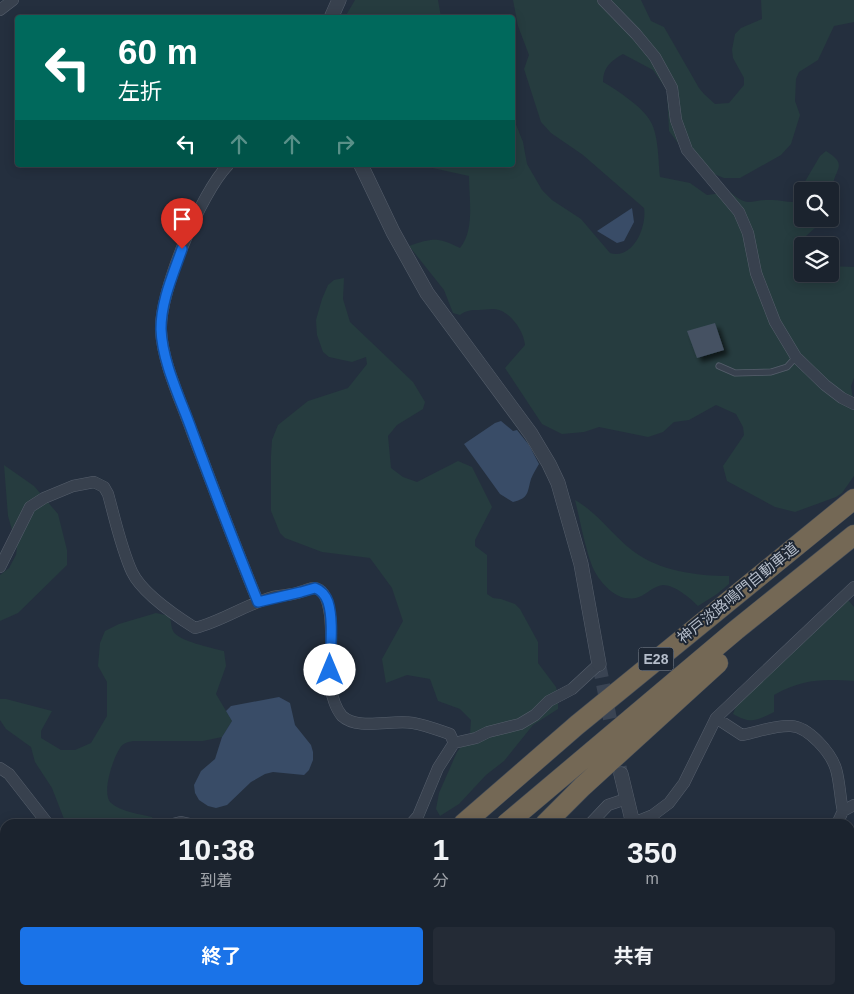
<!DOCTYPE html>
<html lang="ja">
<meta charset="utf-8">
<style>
body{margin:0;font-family:Arial,"Noto Sans JP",sans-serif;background:#242b36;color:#f1f3f6;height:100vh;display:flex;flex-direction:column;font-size:19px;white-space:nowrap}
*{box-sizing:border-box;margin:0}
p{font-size:16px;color:#a0a4aa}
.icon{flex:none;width:28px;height:28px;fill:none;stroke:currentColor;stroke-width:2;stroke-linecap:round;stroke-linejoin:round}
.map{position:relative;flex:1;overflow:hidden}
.details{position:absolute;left:0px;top:819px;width:855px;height:176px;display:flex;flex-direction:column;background:#1b232e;border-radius:15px 15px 0 0;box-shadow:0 2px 12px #0003,0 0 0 1px #39404a}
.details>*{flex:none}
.guide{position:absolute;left:15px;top:15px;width:500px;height:152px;border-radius:5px;box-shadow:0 2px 12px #0003,0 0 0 1px #39404a;background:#00695c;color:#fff;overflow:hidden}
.tools{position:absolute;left:794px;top:182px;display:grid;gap:10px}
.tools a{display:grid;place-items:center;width:45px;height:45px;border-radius:5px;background:#1b232e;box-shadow:0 2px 12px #0003,0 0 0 1px #39404a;font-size:25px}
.pin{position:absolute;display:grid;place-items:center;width:42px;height:42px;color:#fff;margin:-51px -21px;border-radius:50% 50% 50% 0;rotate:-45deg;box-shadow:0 0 5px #0007}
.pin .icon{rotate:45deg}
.me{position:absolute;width:55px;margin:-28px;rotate:0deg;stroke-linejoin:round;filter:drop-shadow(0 0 4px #0008)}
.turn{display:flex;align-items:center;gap:18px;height:105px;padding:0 20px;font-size:22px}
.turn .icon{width:65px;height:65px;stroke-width:2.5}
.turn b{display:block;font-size:35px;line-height:42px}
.lanes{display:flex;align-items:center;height:48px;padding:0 20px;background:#0003;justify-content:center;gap:25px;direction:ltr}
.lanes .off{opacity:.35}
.eta{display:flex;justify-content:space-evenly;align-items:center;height:85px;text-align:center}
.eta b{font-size:30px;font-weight:700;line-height:35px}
.button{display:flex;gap:10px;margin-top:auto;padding:10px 20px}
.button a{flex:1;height:58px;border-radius:5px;background:#1a73e8;color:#fff;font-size:20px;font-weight:700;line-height:58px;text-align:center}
.button a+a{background:#242b36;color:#f1f3f6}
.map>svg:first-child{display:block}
.green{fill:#263c3f}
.water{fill:#394c67}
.building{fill:#455162;filter:url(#shadow)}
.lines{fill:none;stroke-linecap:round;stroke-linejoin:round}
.tertiary-tunnel{stroke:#3a4453;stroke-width:14;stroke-dasharray:14 7;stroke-linecap:butt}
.service-casing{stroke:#565f6c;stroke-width:7}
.minor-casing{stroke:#565f6c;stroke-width:12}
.tertiary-casing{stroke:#565f6c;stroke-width:15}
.motorway-casing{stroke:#434c59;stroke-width:21}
.service{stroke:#38414e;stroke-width:5.5}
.minor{stroke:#38414e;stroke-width:11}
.tertiary{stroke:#38414e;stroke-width:14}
.motorway{stroke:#746855;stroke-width:20}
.route-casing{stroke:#114b97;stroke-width:12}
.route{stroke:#1a73e8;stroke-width:9}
.labels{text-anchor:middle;stroke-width:4;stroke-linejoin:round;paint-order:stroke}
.shield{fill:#1d2633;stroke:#878f9c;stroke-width:1}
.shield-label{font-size:14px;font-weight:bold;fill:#b4bcc9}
.street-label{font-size:15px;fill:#b4bcc9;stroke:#1d2633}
</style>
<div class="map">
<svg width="854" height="994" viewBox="0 0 854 994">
<defs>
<filter id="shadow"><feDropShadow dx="4.5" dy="4.5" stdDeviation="2.5" flood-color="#0009"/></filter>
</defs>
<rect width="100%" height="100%" fill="#242f3e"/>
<path class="green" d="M 355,0 L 438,0 L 441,17 L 345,17 Z
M 513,0 L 641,0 L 651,21 L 664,27 L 699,88 L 704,94 L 715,104 L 729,103 L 744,85 L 744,78 L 733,58 L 732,50 L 735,34 L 741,28 L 762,19 L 761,0 L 854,0 L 854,22 L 834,26 L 818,60 L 799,72 L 796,79 L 795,101 L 800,115 L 791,144 L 781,155 L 740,178 L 724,178 L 699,168 L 693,163 L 669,131 L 667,90 L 653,70 L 623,54 C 611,61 603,67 603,82 C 617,90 641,106 649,119 C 659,133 658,160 660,177 L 690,183 L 707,195 L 730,192 C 750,209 750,199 772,200 C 779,200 786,202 793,202 L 820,156 L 826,151 C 848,165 836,167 832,187 C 830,194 831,203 830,210 L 830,191 L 802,191 L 802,219 L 825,219 L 806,236 L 802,250 L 802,274 L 830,274 L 830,266 L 854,267 L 854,378 L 851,386 L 854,406 L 854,476 L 842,493 L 836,497 L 795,512 L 775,507 L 727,481 L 723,466 L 740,441 L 744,435 L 743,427 L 736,414 L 716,405 L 689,420 L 674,422 L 663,432 L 648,437 L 599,427 L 584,432 L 562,434 L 542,424 L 505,368 L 525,345 C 524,332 512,314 499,310 C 493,308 486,310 479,310 C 471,310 467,310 460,315 L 453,313 L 444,290 L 409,246 C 433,238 437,237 460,248 C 475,230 469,199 469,176 L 419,165 L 512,165 L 513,117 L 523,142 L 527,164 L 542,190 L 552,200 L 581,219 L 610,253 C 633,260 647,227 644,208 L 583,155 L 551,133 L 541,122 L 524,69 L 529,55 L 518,26 Z
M 344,278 L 343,299 L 350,322 L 413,382 L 425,402 L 423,409 L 397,425 L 388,436 L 391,468 L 403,477 L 417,482 L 458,461 L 472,467 L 492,507 L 475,540 L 475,546 L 487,555 L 487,594 L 493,598 L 501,599 L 515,604 L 520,609 L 538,642 L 538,663 L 556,687 L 558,694 L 558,709 L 533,725 L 504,761 L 486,775 L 459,804 L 440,816 L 436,809 L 439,793 L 457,752 L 470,735 L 471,720 L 460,709 L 438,701 L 430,679 L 407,675 L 386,683 L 382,659 L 403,621 L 392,588 L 370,558 L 322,552 L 285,538 L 280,533 L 271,511 L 271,456 L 272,440 L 278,425 L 308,401 L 348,388 L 367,364 L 366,357 L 352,362 L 329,357 L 323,352 L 317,335 L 316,320 L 322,299 L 328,285 L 334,280 Z
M 4,465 L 34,486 L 58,514 L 67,550 L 67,565 L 18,613 L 0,621 L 0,575 L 9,568 L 16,555 L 17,547 L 8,516 Z
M 575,500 C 598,513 612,535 633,551 C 659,571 697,576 729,576 L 729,584 L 717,594 L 698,606 C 690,598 675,585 663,585 C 653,586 647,594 639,597 C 618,605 597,581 591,563 C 584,543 580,520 575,500 Z
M 848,600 L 854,607 L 854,681 C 821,679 804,679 774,695 L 774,712 C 756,721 751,724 733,714 L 738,701 Z
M 156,613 L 170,616 C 171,621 171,627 173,631 C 178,641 212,648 224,651 L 226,666 L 216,694 L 232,721 L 222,737 L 203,741 L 133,741 C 128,742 123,743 120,748 C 113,758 101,794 111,803 C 121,812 140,814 152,817 L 155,824 L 66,824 L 52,788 L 35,762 L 31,747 L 6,729 L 0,720 L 0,699 L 6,699 L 52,711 L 41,731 L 41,738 L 61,750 L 75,750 L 91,743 L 107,716 L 107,682 L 98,666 L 100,643 L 105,631 L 119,624 Z"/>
<path class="water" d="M 632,208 L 634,222 L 624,241 L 617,243 L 597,231 Z
M 501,421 L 513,431 L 517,430 L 529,445 L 539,464 C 536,469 533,474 531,479 C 527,493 529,498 513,502 L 500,494 L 464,444 L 495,423 Z
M 279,697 L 290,703 L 295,725 L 311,745 L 313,752 L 313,760 L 309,770 L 304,775 L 273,772 L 265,774 L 251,782 L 227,805 L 216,808 L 208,806 L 199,800 L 195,793 L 194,785 L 201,771 L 215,759 L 222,737 L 232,721 L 226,711 L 231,706 Z"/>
<path class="building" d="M 715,323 L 724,350 L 697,358 L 687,331 Z
M 854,830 L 854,873 L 850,881 L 850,838 Z
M 854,880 L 854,931 L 850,929 L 850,888 Z
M 850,946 L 854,949 L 854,994 L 785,994 L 788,990 L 850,990 Z"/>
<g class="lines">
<path class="tertiary-tunnel" d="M 599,664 L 621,774"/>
<g class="service-casing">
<path id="service" d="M 719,366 L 735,373 L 771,372 L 787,367 L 796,357"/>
</g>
<g class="minor-casing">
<path id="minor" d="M 603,0 L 636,34 L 655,57 L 672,88 L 676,120 L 687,150 L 739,212 L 748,233 L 756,273 L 775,322 L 796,357 L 825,385 L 842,398 L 854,404
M 0,10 L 13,0
M 228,165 C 201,193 159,292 161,331 C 163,364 181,401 192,432 C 214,489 235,546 258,602
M 0,567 L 30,507 L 44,498 L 73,486 L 94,482 L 104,487 L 108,494 C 115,519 121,548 132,572 C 142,593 176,616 195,628 C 223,621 246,604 273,597 C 283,595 294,595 303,591 C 307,590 310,588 314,588 C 340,590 328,669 331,688 C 332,697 336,709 342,716 C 358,731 393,719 413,723 C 425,725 438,730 450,734 L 454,743
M 716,718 L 742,735 C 758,732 775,725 791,726 C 809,727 831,753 836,769 C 840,783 840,798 843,811
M 0,768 L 9,774 L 48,824
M 633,823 L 653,815 L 669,803 L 684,783 L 716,718 L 854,587
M 173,824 L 181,822 L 190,824
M 411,824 L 418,816 L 438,768 L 454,743 L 476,738 L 488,732 L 520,724 L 535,715 L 549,701 L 572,689 L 599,664
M 590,824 L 608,805 L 626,799
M 837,824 L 843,811 L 854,805
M 108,990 L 109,994
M 413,994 L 418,990
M 635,994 L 637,990
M 742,994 L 745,990"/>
</g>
<g class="tertiary-casing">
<path id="tertiary" d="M 331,18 L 339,0
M 361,165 L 393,232 L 427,293 L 531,434 L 549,464 L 558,483 L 581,564 L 599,664
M 621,774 L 633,824
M 703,990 L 704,994"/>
</g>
<g class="motorway-casing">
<path id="motorway" d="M 463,824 L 577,725 L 854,499
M 506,824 L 736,630 L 854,535
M 545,824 L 582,787 L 718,663
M 120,990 L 122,994
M 236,994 L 238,990
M 271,994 L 275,990
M 316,994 L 320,990
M 372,994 L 376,990"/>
</g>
<use href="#service" class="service"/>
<use href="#minor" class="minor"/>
<use href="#tertiary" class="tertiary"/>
<use href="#motorway" class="motorway"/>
</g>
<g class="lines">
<g class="route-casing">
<path id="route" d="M 182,249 C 173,275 161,301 161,329 C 162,362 181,400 192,431 C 213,488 235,545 258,602 L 301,592 L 315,588 C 321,590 326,596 328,602 C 334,621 330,650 330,670"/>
</g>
<use href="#route" class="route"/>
</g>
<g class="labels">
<rect class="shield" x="638.5" y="647.5" width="35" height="23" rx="4"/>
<g class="shield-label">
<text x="656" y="664">E28</text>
</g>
<g class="street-label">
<text transform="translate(738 593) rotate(-39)" y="5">神戸淡路鳴門自動車道</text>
</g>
</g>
</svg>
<div class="tools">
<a><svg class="icon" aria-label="search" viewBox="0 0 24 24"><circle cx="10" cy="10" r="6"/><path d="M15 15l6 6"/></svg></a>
<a><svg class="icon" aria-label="layers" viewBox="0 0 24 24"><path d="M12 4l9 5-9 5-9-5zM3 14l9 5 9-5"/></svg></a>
</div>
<div class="pin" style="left:182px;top:249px;background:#d93025"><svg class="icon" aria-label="arrive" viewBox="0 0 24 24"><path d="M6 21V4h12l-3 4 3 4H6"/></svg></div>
<svg class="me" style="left:330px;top:670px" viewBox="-20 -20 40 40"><circle r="19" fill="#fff"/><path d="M0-13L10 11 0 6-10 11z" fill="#1a73e8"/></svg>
<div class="guide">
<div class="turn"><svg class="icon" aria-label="left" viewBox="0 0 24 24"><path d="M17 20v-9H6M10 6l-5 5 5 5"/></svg><div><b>60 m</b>左折</div></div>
<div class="lanes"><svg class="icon" aria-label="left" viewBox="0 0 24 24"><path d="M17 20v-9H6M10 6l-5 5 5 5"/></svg><svg class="icon off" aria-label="ahead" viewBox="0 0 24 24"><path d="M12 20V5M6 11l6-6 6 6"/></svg><svg class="icon off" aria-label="ahead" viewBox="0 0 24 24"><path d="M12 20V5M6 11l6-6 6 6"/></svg><svg class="icon off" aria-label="right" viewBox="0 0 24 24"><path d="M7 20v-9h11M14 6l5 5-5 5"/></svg></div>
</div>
<section class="details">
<div class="eta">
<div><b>10:38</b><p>到着</p></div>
<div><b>1</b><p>分</p></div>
<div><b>350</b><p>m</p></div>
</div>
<div class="button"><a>終了</a><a>共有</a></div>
</section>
</div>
